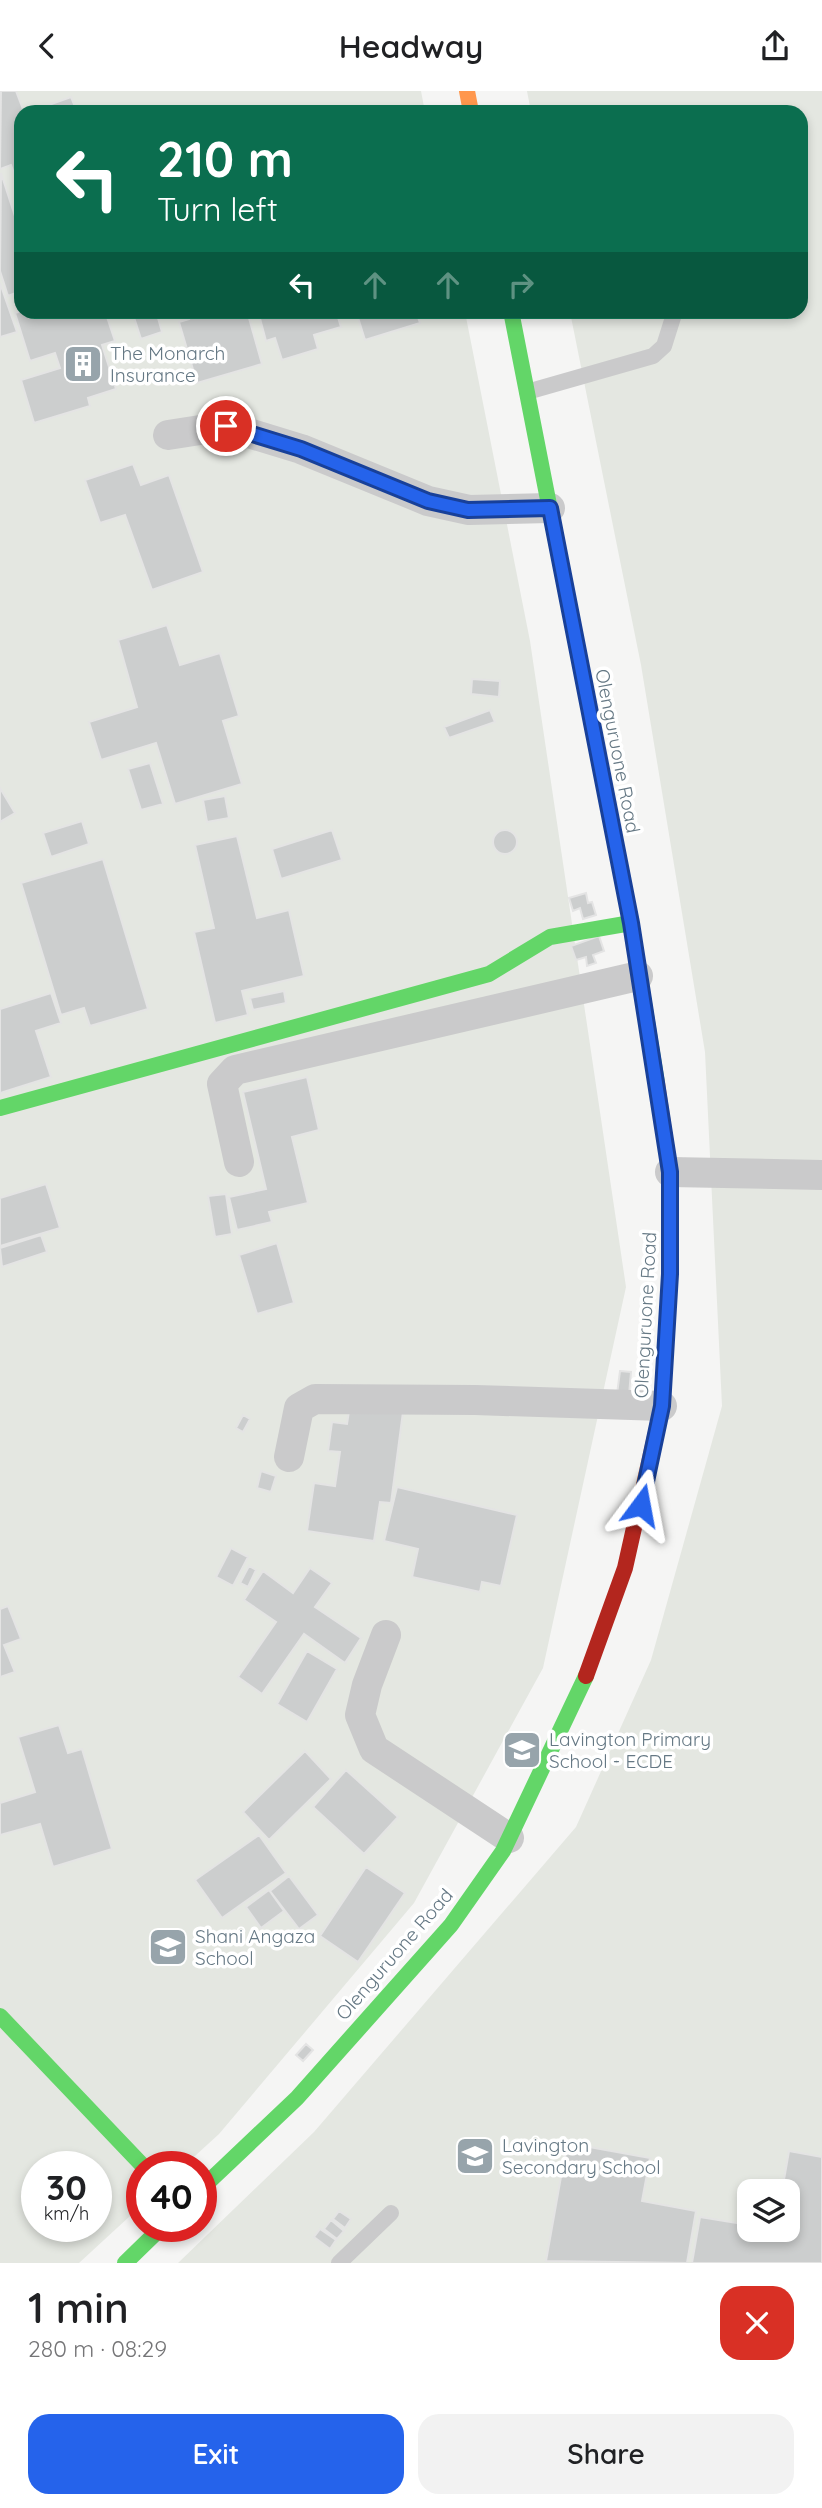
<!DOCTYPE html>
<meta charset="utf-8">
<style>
body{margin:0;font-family:Quicksand,sans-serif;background:#f2f2f2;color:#202124;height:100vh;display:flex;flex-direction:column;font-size:26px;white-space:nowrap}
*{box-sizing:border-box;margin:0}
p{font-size:23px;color:#757577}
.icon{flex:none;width:38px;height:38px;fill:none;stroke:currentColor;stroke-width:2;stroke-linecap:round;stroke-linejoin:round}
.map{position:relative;height:2172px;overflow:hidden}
.panel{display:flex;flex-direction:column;background:#fff;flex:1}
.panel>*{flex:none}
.top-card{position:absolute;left:14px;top:14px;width:794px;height:214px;border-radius:21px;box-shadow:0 4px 10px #0003;background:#0b6e4f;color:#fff;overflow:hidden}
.buttons{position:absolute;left:737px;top:2088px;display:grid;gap:14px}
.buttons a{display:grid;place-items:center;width:63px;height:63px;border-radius:14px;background:#fff;box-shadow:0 4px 10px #0003;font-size:35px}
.speed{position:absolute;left:21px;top:2060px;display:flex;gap:14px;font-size:35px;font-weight:700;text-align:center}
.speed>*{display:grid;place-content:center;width:91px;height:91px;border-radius:50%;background:#fff;box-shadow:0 4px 10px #0003;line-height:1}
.speed small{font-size:18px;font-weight:400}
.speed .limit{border:10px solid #d22;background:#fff;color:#111}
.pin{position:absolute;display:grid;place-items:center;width:60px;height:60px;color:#fff;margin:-30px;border:4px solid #fff;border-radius:50%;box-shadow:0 2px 7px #0007}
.me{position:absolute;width:77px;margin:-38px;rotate:13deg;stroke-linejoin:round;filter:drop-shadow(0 0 5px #0008)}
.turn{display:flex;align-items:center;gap:24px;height:147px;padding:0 28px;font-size:32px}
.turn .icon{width:91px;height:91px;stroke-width:2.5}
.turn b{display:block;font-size:49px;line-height:60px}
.lanes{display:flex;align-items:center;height:66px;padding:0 28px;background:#0003;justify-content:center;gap:35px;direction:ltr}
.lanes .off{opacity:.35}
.round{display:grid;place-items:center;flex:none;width:74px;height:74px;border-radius:21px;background:#f2f2f2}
.head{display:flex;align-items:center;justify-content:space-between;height:119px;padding:0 28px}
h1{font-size:42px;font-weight:600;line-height:52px}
.button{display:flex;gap:14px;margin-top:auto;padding:14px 28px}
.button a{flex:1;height:80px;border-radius:21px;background:#2563eb;color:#fff;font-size:28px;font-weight:600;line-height:80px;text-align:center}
.button a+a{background:#f2f2f2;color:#202124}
header{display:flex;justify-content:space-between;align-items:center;height:91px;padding:0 28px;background:#fff;font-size:32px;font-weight:600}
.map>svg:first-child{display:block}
.green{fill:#e4e7e1;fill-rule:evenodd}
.building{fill:#cccece;stroke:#e4e4e4;stroke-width:2}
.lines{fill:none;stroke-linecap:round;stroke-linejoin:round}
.lane{stroke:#cacacb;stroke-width:16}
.street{stroke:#cacacb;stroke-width:30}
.fast{stroke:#63d668;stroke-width:16}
.slow{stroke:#ff974d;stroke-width:16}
.jam{stroke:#b3261e;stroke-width:16}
.route-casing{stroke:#184099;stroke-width:18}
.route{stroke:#2563eb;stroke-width:12}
.labels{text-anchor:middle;stroke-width:7;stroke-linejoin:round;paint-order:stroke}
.poi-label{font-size:19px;fill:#657884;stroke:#fff;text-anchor:start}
.street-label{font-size:19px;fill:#657884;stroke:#fff}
</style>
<header><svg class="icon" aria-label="back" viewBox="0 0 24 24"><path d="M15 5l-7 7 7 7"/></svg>Headway<svg class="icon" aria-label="share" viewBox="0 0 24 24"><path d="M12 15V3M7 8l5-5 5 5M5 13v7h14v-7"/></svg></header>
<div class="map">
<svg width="822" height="2172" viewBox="0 0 822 2172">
<rect width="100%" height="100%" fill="#f5f5f4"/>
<path class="green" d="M 0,0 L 421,0 L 425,21 L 21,21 L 21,220 L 465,221 L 530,550 L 626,1196 L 543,1577 L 414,1812 L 219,2043 L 184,2075 L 142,2076 L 142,2114 L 79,2172 L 0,2172 ZM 37,2076 L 96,2076 L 96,2135 L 37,2135 Z
M 527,0 L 822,0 L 822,2172 L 178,2172 L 314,2041 L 576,1736 L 651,1569 L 722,1315 L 705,961 L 641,574 L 570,221 L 802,220 L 802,21 L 531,21 ZM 749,2100 L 788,2100 L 788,2138 L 749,2138 Z"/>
<path class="building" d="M 1,0 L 16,0 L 24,21 L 21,21 L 21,101 L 11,74 L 0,78 Z
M 71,6 L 77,21 L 29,21 Z
M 1,82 L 21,144 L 21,200 L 8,205 L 0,180 Z
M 0,192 L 17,241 L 0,246 Z
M 21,220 L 105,220 L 115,250 L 102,254 L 116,298 L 88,307 L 90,315 L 34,332 L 21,289 L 60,277 L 55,262 L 30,270 L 15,222 Z
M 132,220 L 156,220 L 162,241 L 141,248 Z
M 187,220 L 247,220 L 262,273 L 197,292 L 179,231 L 189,228 Z
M 258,220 L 336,220 L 341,236 L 314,244 L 318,258 L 282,269 L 275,247 L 266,250 Z
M 356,220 L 416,220 L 420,232 L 365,249 Z
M 133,373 L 141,394 L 169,384 L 203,481 L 152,499 L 125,424 L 100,432 L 85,389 Z
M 167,534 L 180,574 L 220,562 L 239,625 L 223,630 L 242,693 L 175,713 L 156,652 L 101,669 L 89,631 L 137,616 L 118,549 Z
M 472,588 L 500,590 L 499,606 L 471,603 Z
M 490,619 L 495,631 L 449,647 L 444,636 Z
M 150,672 L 163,713 L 141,719 L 128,678 Z
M 0,697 L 15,722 L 0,731 Z
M 225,705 L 229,727 L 207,731 L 203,709 Z
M 82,730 L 89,753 L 51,766 L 43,742 Z
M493 751a12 12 0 1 1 24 0a12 12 0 1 1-24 0Z
M 332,739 L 342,769 L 281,788 L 272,758 Z
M 237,745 L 257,827 L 289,819 L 304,885 L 242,900 L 248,924 L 215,932 L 194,841 L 214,837 L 195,754 Z
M 103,768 L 148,918 L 90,935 L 84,917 L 61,924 L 21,792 Z
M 586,802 L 588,812 L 592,811 L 596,824 L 583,828 L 580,817 L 573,820 L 569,807 Z
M 599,845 L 604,860 L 593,864 L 596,872 L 587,875 L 586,866 L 576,869 L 571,855 Z
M 284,900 L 286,912 L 253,919 L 250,907 Z
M 51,902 L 61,932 L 36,940 L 51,986 L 0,1002 L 0,918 Z
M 307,986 L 319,1039 L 292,1046 L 308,1112 L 269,1121 L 272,1131 L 237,1139 L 229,1106 L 266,1098 L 243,1001 Z
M 46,1093 L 60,1137 L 0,1155 L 0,1107 Z
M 226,1103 L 232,1143 L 215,1146 L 208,1105 Z
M 41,1144 L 47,1161 L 2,1176 L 0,1157 Z
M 277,1152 L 294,1212 L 257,1223 L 239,1164 Z
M 620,1280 L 631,1281 L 629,1304 L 617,1303 Z
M 350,1314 L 403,1321 L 391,1412 L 380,1411 L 374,1450 L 307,1440 L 314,1392 L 335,1395 L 340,1361 L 328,1360 L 332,1331 L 347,1333 Z
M 243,1324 L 250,1328 L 243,1341 L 236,1337 Z
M 261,1380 L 276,1385 L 271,1401 L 257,1397 Z
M 397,1396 L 517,1424 L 501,1495 L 482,1491 L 480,1501 L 412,1486 L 418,1458 L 384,1450 Z
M 231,1457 L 248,1466 L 233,1495 L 216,1486 Z
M 249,1475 L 256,1479 L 248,1496 L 240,1492 Z
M 310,1477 L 332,1492 L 315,1516 L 361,1547 L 345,1572 L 304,1543 L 262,1603 L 238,1586 L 276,1531 L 244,1509 L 263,1480 L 293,1502 Z
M 8,1515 L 21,1548 L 4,1554 L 15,1581 L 0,1586 L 0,1518 Z
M 307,1560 L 337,1578 L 307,1631 L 277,1613 Z
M 59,1634 L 68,1662 L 82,1658 L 112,1758 L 53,1776 L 40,1733 L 0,1744 L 0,1712 L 35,1701 L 18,1646 Z
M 305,1660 L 331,1688 L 269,1749 L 243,1721 Z
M 346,1679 L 398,1726 L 364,1763 L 313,1716 Z
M 259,1744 L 286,1782 L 222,1827 L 195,1789 Z
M 366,1776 L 405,1802 L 358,1871 L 320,1845 Z
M 289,1785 L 318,1824 L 299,1838 L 270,1800 Z
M 269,1799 L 284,1820 L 261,1837 L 246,1816 Z
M 306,1953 L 313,1959 L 303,1970 L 296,1964 Z
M 567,2052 L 650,2067 L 642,2110 L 696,2120 L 687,2172 L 546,2170 Z
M 789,2060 L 822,2066 L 822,2172 L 692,2172 L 700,2126 L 749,2134 L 749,2138 L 788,2138 L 788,2100 L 782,2100 Z
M 339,2120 L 351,2128 L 345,2137 L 333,2128 Z
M 331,2129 L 344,2140 L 337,2148 L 324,2138 Z
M 320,2138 L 336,2149 L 330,2158 L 314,2146 Z"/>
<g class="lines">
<path class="lane" d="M 527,301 L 653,265 L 664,255 L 675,220
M 339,2172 L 391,2122"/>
<path class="street" d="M 168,344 L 226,335 L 301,358 L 428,410 L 469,419 L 550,417
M 239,1071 L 222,993 L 235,979 L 638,885
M 670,1081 L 822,1084
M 289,1366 L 299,1317 L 315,1308 L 475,1309 L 662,1315
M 386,1544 L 367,1594 L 360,1624 L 374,1658 L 509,1747"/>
<path class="fast" d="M 511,220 L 631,832 L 657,992
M 0,1017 L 489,883 L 550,846 L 631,832
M 0,1925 L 144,2076
M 201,2098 L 297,2007 L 451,1834 L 503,1760 L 586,1585
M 125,2172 L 163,2135"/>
<path class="slow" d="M 467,0 L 471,21
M 638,1419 L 662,1315 L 670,1183 L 670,1081 L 657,992"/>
<path class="jam" d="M 586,1585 L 625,1477 L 638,1419"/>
</g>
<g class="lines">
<g class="route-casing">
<path id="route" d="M 226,335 L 301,358 L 428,410 L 468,419 L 550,417 L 631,832 L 670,1081 L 670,1183 L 662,1315 L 641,1414"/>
</g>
<use href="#route" class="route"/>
</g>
<defs>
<g id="building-square" transform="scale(2.0125)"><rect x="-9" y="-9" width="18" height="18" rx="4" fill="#97a4ab" stroke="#fff"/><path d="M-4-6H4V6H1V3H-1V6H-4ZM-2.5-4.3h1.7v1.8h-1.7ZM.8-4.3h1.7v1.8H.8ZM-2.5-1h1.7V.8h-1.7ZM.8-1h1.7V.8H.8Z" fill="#fff"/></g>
<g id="school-square" transform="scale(2.0125)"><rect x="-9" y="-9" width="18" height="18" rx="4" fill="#97a4ab" stroke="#fff"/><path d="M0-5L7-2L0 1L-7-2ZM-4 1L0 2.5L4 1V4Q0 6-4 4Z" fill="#fff"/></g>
</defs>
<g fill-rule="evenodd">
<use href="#building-square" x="83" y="273"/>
<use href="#school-square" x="522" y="1659"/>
<use href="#school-square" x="168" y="1856"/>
<use href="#school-square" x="475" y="2065"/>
</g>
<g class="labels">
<g class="poi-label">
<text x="110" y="269">The Monarch<tspan x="110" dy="22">Insurance</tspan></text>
<text x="549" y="1655">Lavington Primary<tspan x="549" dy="22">School - ECDE</tspan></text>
<text x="195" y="1852">Shani Angaza<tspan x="195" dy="22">School</tspan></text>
<text x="502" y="2061">Lavington<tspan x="502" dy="22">Secondary School</tspan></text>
</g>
<g class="street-label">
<text transform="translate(618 660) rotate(79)" y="7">Olenguruone Road</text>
<text transform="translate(645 1224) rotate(-87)" y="7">Olenguruone Road</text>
<text transform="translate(394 1863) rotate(-49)" y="7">Olenguruone Road</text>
</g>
</g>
</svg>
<div class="buttons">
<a><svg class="icon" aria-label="layers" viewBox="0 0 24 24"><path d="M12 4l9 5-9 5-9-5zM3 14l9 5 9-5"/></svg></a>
</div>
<div class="speed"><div>30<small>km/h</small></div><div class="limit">40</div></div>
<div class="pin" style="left:226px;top:335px;background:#d93025"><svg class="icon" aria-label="arrive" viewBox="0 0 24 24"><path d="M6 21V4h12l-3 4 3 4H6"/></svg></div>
<svg class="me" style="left:641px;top:1414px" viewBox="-20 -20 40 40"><path d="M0-17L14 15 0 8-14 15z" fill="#2563eb" stroke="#fff" stroke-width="4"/></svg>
<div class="top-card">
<div class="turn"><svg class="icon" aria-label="left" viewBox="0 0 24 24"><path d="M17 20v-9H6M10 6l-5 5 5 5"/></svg><div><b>210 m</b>Turn left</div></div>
<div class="lanes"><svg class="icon" aria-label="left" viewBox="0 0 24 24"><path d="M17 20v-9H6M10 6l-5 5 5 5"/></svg><svg class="icon off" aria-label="ahead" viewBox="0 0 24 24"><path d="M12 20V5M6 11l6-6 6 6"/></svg><svg class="icon off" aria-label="ahead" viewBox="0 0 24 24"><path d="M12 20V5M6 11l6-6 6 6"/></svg><svg class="icon off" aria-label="right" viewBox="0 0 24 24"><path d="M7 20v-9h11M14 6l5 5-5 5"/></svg></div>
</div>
</div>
<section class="panel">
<div class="head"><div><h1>1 min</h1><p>280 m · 08:29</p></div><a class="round" style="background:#d93025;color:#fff"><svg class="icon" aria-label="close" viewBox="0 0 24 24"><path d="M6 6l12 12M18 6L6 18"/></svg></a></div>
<div class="button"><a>Exit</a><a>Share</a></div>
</section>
